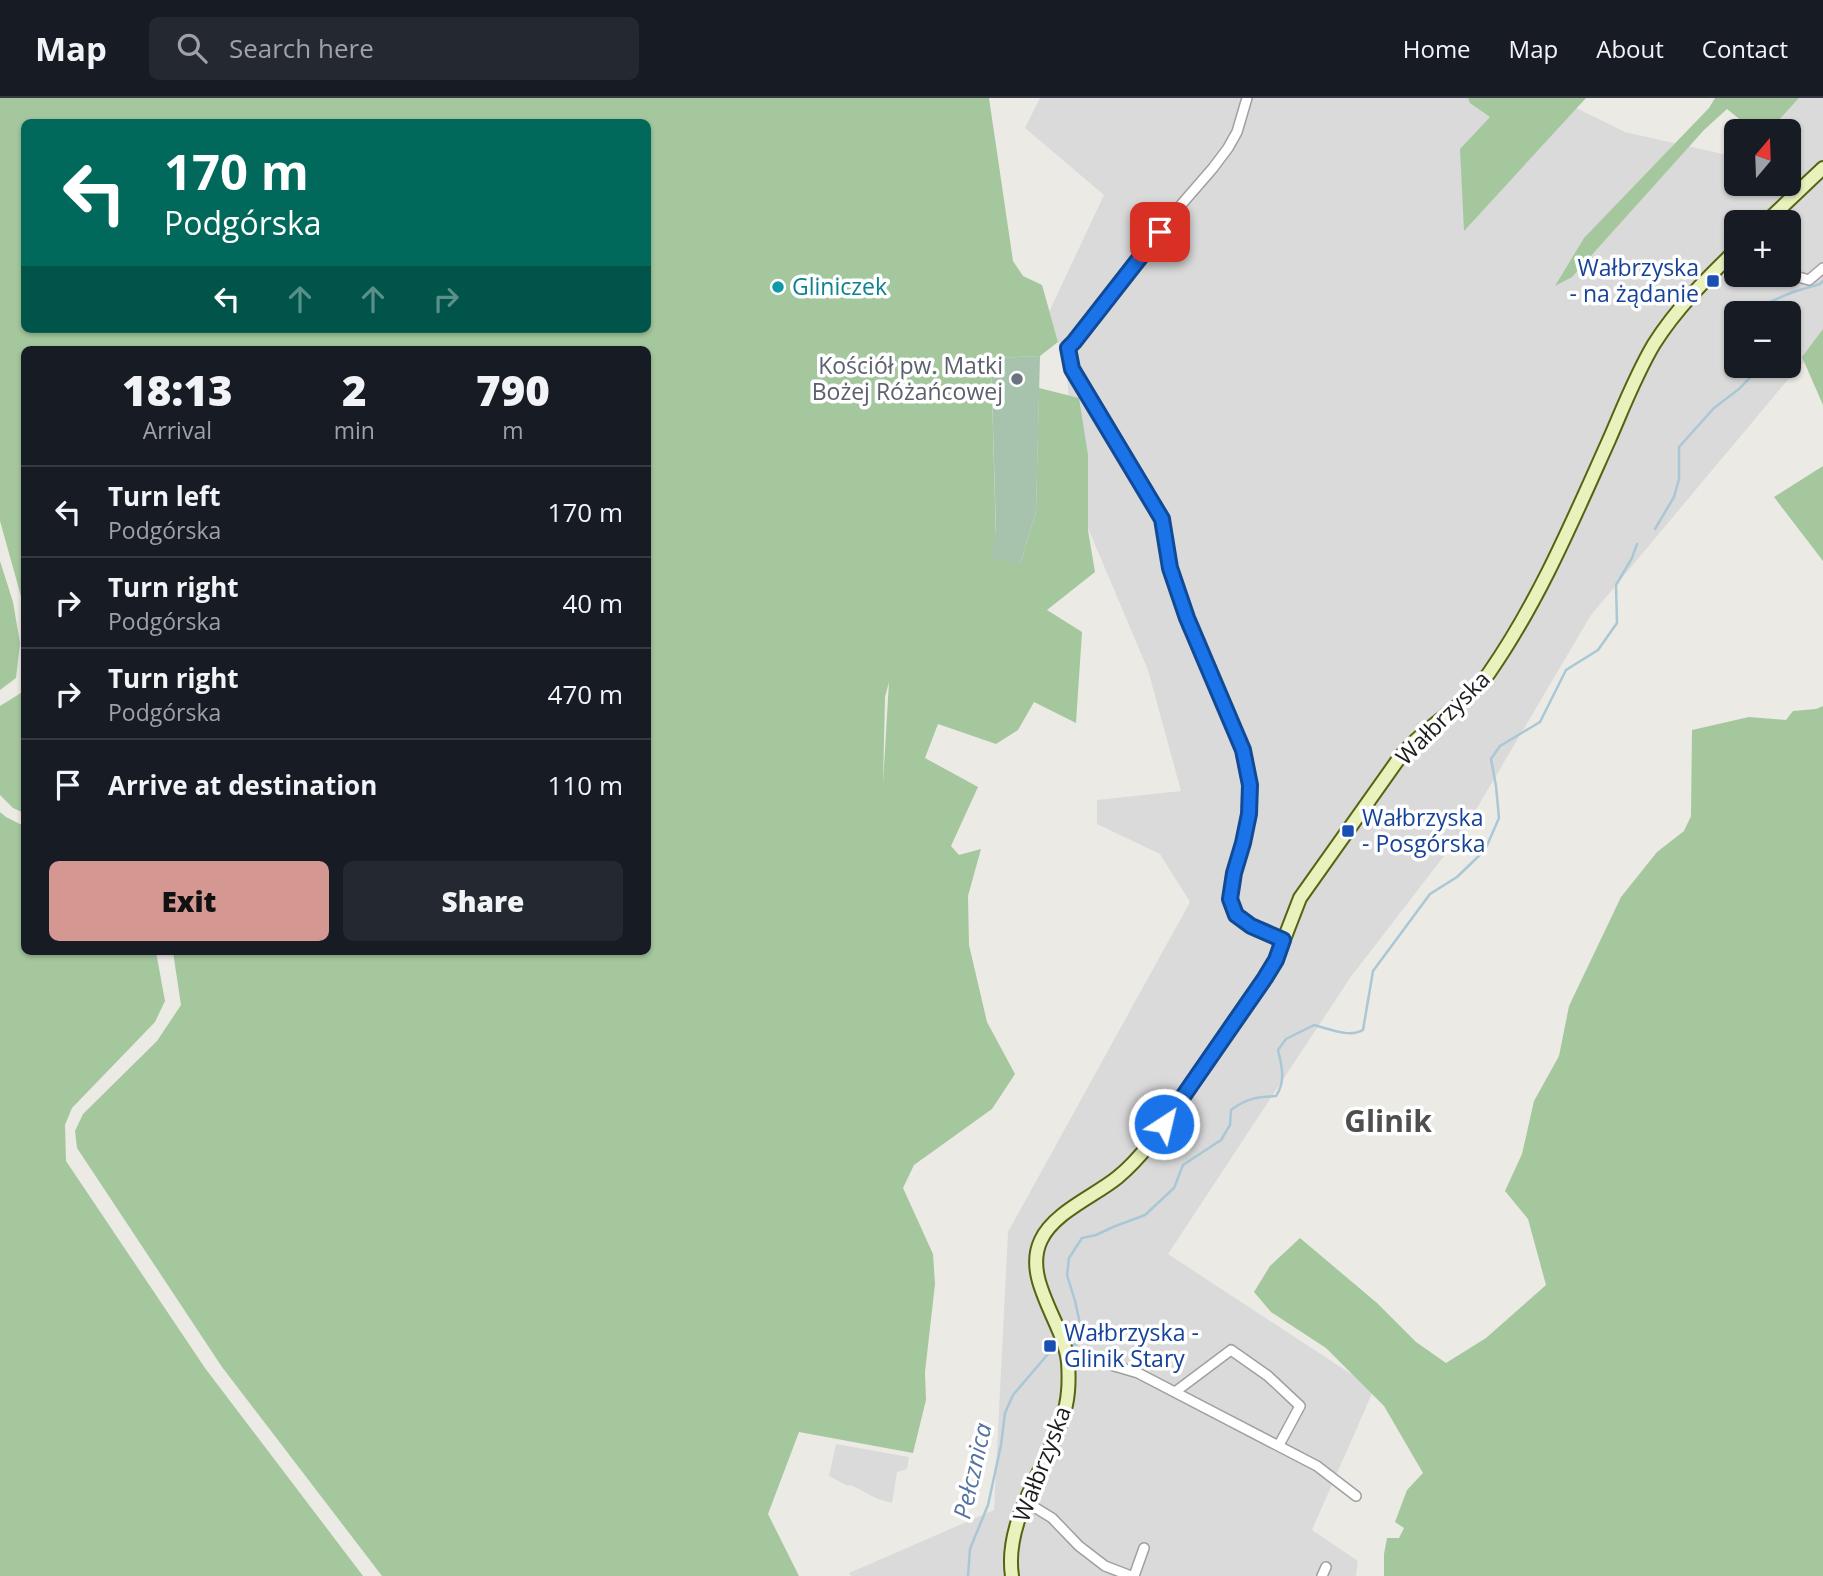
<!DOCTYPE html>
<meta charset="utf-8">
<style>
body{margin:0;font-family:"Open Sans",sans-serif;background:#242831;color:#f1f3f6;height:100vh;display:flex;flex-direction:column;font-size:26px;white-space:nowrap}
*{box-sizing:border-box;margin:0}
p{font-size:23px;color:#9ea1a6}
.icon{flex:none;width:38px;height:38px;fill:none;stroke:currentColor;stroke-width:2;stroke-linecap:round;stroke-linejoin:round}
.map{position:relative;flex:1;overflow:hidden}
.details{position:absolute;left:21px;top:248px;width:630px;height:609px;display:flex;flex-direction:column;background:#171b24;border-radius:10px;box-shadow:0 2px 5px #0004}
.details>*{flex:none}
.hud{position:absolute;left:21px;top:21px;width:630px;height:214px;border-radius:10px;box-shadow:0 2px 5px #0004;background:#00695c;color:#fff;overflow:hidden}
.needle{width:46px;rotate:19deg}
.buttons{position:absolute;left:1724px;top:21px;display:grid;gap:14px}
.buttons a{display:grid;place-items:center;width:77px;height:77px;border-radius:10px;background:#171b24;box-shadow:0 2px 5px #0004;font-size:35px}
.pin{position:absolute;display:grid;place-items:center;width:60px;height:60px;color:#fff;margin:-30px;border-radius:14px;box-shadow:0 4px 10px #0006}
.me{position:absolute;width:77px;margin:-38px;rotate:35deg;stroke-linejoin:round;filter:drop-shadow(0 0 5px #0008)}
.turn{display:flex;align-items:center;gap:24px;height:147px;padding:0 28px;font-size:32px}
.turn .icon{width:91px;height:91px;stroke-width:2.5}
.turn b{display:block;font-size:49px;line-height:60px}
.lanes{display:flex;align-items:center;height:66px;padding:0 28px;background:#0003;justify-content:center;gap:35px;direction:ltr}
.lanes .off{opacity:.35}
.eta{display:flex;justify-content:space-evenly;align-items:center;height:119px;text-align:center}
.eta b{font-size:42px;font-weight:800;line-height:49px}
.cta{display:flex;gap:14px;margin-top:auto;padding:14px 28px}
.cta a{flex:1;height:80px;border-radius:10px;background:#d49792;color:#111;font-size:28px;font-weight:800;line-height:80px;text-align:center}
.cta a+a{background:#242831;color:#f1f3f6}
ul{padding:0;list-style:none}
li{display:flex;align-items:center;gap:21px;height:91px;padding:0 28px;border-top:2px solid #363941}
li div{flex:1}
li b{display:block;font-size:26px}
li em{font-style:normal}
header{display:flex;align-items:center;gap:42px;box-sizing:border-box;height:98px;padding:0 35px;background:#171b24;border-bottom:2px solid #363941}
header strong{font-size:33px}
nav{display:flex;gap:38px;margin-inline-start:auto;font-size:24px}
.search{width:490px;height:63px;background:#242831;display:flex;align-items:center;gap:18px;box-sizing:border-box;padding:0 24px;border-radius:10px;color:#9ea1a6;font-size:26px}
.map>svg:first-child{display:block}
.residential{fill:#dadada;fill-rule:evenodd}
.forest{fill:#a5c79d;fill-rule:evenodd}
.cemetery{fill:#a7c3ae}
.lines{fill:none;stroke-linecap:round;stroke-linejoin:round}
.stream{stroke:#a9c7d5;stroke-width:2.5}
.minor-casing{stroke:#a0a0a0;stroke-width:12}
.secondary-casing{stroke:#546512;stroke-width:16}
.minor{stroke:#fff;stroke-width:9}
.secondary{stroke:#e9f1bd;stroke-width:12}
.route-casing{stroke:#114b97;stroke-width:18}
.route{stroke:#1a73e8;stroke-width:12}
.transit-dot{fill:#1a4fb4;stroke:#fff;stroke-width:2.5}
.culture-dot{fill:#0f9aa8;stroke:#fff;stroke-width:2.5}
.worship-dot{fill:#6b7280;stroke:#fff;stroke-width:2.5}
.labels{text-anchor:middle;stroke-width:7;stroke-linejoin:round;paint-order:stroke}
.transit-label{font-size:23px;fill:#164399;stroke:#fff;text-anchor:start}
.culture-label{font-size:23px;fill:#0d838f;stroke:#fff;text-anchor:start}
.worship-label{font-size:23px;fill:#5b616d;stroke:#fff;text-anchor:end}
.street-label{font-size:23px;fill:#1c1c1c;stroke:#fff}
.water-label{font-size:24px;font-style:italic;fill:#5573a0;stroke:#fff}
.district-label{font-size:30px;font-weight:bold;fill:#4f4f4f;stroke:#fff}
</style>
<header>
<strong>Map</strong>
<div class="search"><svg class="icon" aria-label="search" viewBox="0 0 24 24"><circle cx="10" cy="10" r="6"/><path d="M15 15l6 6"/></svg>Search here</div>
<nav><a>Home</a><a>Map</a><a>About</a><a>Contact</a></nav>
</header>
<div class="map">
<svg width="1823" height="1478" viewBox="0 0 1823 1478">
<rect width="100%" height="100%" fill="#eceae4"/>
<path class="residential" d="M 1040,0 L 1556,0 L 1625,34 L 1736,59 L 1736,86 L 1788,86 L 1788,33 L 1769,33 L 1799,0 L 1823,0 L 1823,247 L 1796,272 L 1591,517 L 1464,732 L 1350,880 L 1168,1156 L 1374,1291 L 1312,1432 L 1358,1463 L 1356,1478 L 851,1478 L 849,1475 L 994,1412 L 1008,1134 L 1190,804 L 1160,756 L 1097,726 L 1097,702 L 1181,693 L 1148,572 L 1074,397 L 1067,273 L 1049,214 L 1104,97 L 1025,30 ZM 1736,124 L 1788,124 L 1788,177 L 1736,177 ZM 1736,215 L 1788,215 L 1788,268 L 1736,268 Z
M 836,1346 L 909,1359 L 907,1371 L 897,1374 L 892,1405 L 878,1401 L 853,1388 L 846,1387 L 829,1378 Z"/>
<path class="forest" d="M 0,0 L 989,0 L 1013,163 L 1023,178 L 1042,187 L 1058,244 L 1040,258 L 991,260 L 996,441 L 1020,466 L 1036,414 L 1039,290 L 1079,300 L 1088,357 L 1088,432 L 1095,474 L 1047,512 L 1082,534 L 1076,625 L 1034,604 L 1018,632 L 996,646 L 938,626 L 925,660 L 978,689 L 951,748 L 959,757 L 981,751 L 968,798 L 969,847 L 987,924 L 1015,976 L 992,1011 L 914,1067 L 903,1090 L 933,1156 L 935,1186 L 925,1274 L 926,1302 L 913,1355 L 799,1334 L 768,1416 L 799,1478 L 382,1478 L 222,1269 L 77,1050 L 75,1033 L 83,1016 L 157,943 L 181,907 L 173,854 L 648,854 L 648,252 L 24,252 L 24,509 L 0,423 ZM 24,24 L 648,24 L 648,231 L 24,231 ZM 889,584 L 883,686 L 883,687 L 885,599 Z
M 1468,0 L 1586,0 L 1464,133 L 1460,51 L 1490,19 L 1470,5 Z
M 1715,0 L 1799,0 L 1769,33 L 1754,33 L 1727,11 L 1704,32 L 1572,179 L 1555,188 L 1584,140 L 1709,10 Z
M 1823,231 L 1823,307 L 1802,259 Z
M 1823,368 L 1823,463 L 1774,399 Z
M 0,463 L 13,504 L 20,545 L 16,580 L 0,592 Z
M 24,593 L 24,715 L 13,710 L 0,697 L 0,608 Z
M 1823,608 L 1823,1478 L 1384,1478 L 1384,1456 L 1387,1440 L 1399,1440 L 1404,1430 L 1395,1424 L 1407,1392 L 1423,1375 L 1384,1308 L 1326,1250 L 1271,1214 L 1254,1194 L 1270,1168 L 1300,1140 L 1377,1205 L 1416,1244 L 1446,1265 L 1486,1240 L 1546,1187 L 1528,1121 L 1505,1093 L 1522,1056 L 1534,1003 L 1559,958 L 1569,908 L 1621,799 L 1657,754 L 1684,733 L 1691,718 L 1692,632 L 1749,619 L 1786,622 L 1793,613 L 1816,611 Z
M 0,714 L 6,719 L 24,728 L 24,854 L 156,854 L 165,903 L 155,924 L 72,1010 L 65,1027 L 66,1063 L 205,1270 L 363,1478 L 0,1478 Z"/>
<path class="cemetery" d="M 1040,258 L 1036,414 L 1020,466 L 991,461 L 996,432 L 991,260 Z"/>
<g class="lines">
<path class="stream" d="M 1758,215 L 1758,209 L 1793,194 L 1820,186 L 1823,183
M 1655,431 L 1674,399 L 1679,381 L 1679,349 L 1714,310 L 1739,291 L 1761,268
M 1068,1249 L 1080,1245 L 1081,1230 L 1075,1203 L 1067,1177 L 1069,1160 L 1082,1140 L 1096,1137 L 1113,1129 L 1145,1117 L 1174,1090 L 1183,1067 L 1221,1042 L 1230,1027 L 1231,1012 C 1247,1000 1257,999 1276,998 C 1286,983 1282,969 1278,952 L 1286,941 L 1314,927 C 1330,931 1349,940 1363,932 L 1373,873 L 1430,796 L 1457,779 L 1485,752 L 1499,720 L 1496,688 L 1491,661 L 1500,648 L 1540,624 L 1566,572 L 1598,552 L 1617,525 L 1616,487 L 1632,460 L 1637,446
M 968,1478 L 970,1451 L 988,1407 L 1001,1347 L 1005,1315 L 1013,1297 L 1048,1256 L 1062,1251"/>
<g class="minor-casing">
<path id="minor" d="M 1247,0 L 1237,34 L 1228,50 L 1213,70 L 1174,115 L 1074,244 L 1068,250 L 1072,271 L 1162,421 L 1170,470 L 1187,520 L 1243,652 L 1250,686 L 1249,716 L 1243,745 L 1234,775 L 1230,801 L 1235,817 L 1251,828 L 1283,842
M 1788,173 L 1795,178 L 1809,182 L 1823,170
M 1067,1259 L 1094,1262 L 1138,1275 L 1317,1368 L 1356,1398
M 1175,1294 L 1231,1252 L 1268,1278 L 1300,1308 L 1279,1347
M 1026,1404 L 1052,1420 L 1079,1448 L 1105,1468 L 1131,1478
M 1134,1478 L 1144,1450
M 1322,1478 L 1326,1469"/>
</g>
<g class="secondary-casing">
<path id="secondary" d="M 1766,124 L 1823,70
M 1012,1478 C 1003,1418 1053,1363 1066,1307 C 1069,1293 1069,1278 1068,1264 C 1064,1225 1022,1181 1041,1142 C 1054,1114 1095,1098 1118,1079 C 1130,1069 1139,1059 1148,1048 L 1265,880 L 1276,862 L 1300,800 L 1400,659 C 1426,627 1466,608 1489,575 C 1539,503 1573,422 1609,342 C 1623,310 1636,276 1654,246 C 1676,211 1706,181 1736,152"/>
</g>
<use href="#minor" class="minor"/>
<use href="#secondary" class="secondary"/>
</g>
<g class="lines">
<g class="route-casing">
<path id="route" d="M 1160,134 L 1074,244 L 1068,250 L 1072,271 L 1162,421 L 1170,470 L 1187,520 L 1243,652 L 1250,687 L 1249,716 L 1243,745 L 1234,775 L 1230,801 L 1236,817 L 1251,828 L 1283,842 L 1276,862 L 1265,880 L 1164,1026"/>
</g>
<use href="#route" class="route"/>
</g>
<g class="transit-dot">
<rect x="1706" y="176" width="14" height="14" rx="3.5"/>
<rect x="1341" y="726" width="14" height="14" rx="3.5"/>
<rect x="1043" y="1241" width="14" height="14" rx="3.5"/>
</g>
<circle class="culture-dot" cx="778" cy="189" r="7"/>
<circle class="worship-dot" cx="1017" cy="281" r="7"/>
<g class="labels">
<g class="transit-label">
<text x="1699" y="178" text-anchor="end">Wałbrzyska<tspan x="1699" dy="26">- na żądanie</tspan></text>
<text x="1362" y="728">Wałbrzyska<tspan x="1362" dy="26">- Posgórska</tspan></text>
<text x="1064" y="1243">Wałbrzyska -<tspan x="1064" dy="26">Glinik Stary</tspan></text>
</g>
<g class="culture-label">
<text x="792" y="197">Gliniczek</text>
</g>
<g class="worship-label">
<text x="1003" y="276">Kościół pw. Matki<tspan x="1003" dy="26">Bożej Różańcowej</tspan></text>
</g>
<g class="street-label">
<text transform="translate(1443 620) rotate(-45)" y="8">Wałbrzyska</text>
<text transform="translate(1042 1366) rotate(-69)" y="8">Wałbrzyska</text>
</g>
<g class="water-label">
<text transform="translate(973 1373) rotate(-77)" y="8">Pełcznica</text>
</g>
<g class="district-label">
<text x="1388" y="1034">Glinik</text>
</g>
</g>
</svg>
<div class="buttons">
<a><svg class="needle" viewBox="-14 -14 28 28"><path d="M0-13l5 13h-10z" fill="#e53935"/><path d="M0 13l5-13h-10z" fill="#9ea1a6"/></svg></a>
<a>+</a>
<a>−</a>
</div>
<div class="pin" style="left:1160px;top:134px;background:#d93025"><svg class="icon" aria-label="arrive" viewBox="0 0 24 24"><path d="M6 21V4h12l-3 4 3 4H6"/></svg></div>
<svg class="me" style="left:1164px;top:1026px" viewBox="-20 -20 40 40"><circle r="17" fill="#1a73e8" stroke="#fff" stroke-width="3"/><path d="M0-11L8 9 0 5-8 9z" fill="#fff"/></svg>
<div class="hud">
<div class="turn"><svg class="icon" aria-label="left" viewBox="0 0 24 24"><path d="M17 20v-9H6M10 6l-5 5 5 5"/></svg><div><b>170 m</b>Podgórska</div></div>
<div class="lanes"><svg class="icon" aria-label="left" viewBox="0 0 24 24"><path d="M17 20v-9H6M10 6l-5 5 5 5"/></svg><svg class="icon off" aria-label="ahead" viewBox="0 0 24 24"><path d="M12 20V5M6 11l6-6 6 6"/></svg><svg class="icon off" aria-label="ahead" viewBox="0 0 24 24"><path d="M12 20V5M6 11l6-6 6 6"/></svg><svg class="icon off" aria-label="right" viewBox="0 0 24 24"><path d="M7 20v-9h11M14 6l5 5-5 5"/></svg></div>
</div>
<section class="details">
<div class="eta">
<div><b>18:13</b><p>Arrival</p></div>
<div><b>2</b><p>min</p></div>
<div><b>790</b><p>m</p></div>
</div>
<ul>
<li><svg class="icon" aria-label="left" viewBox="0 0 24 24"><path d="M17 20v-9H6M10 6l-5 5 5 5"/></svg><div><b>Turn left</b><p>Podgórska</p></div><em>170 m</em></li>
<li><svg class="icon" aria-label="right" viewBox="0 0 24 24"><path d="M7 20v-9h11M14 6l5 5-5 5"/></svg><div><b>Turn right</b><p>Podgórska</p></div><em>40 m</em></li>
<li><svg class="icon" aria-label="right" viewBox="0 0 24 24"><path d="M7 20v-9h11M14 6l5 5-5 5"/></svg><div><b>Turn right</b><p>Podgórska</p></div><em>470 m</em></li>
<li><svg class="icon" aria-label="arrive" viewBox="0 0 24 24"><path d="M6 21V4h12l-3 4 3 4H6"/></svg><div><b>Arrive at destination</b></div><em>110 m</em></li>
</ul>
<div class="cta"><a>Exit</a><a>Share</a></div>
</section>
</div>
